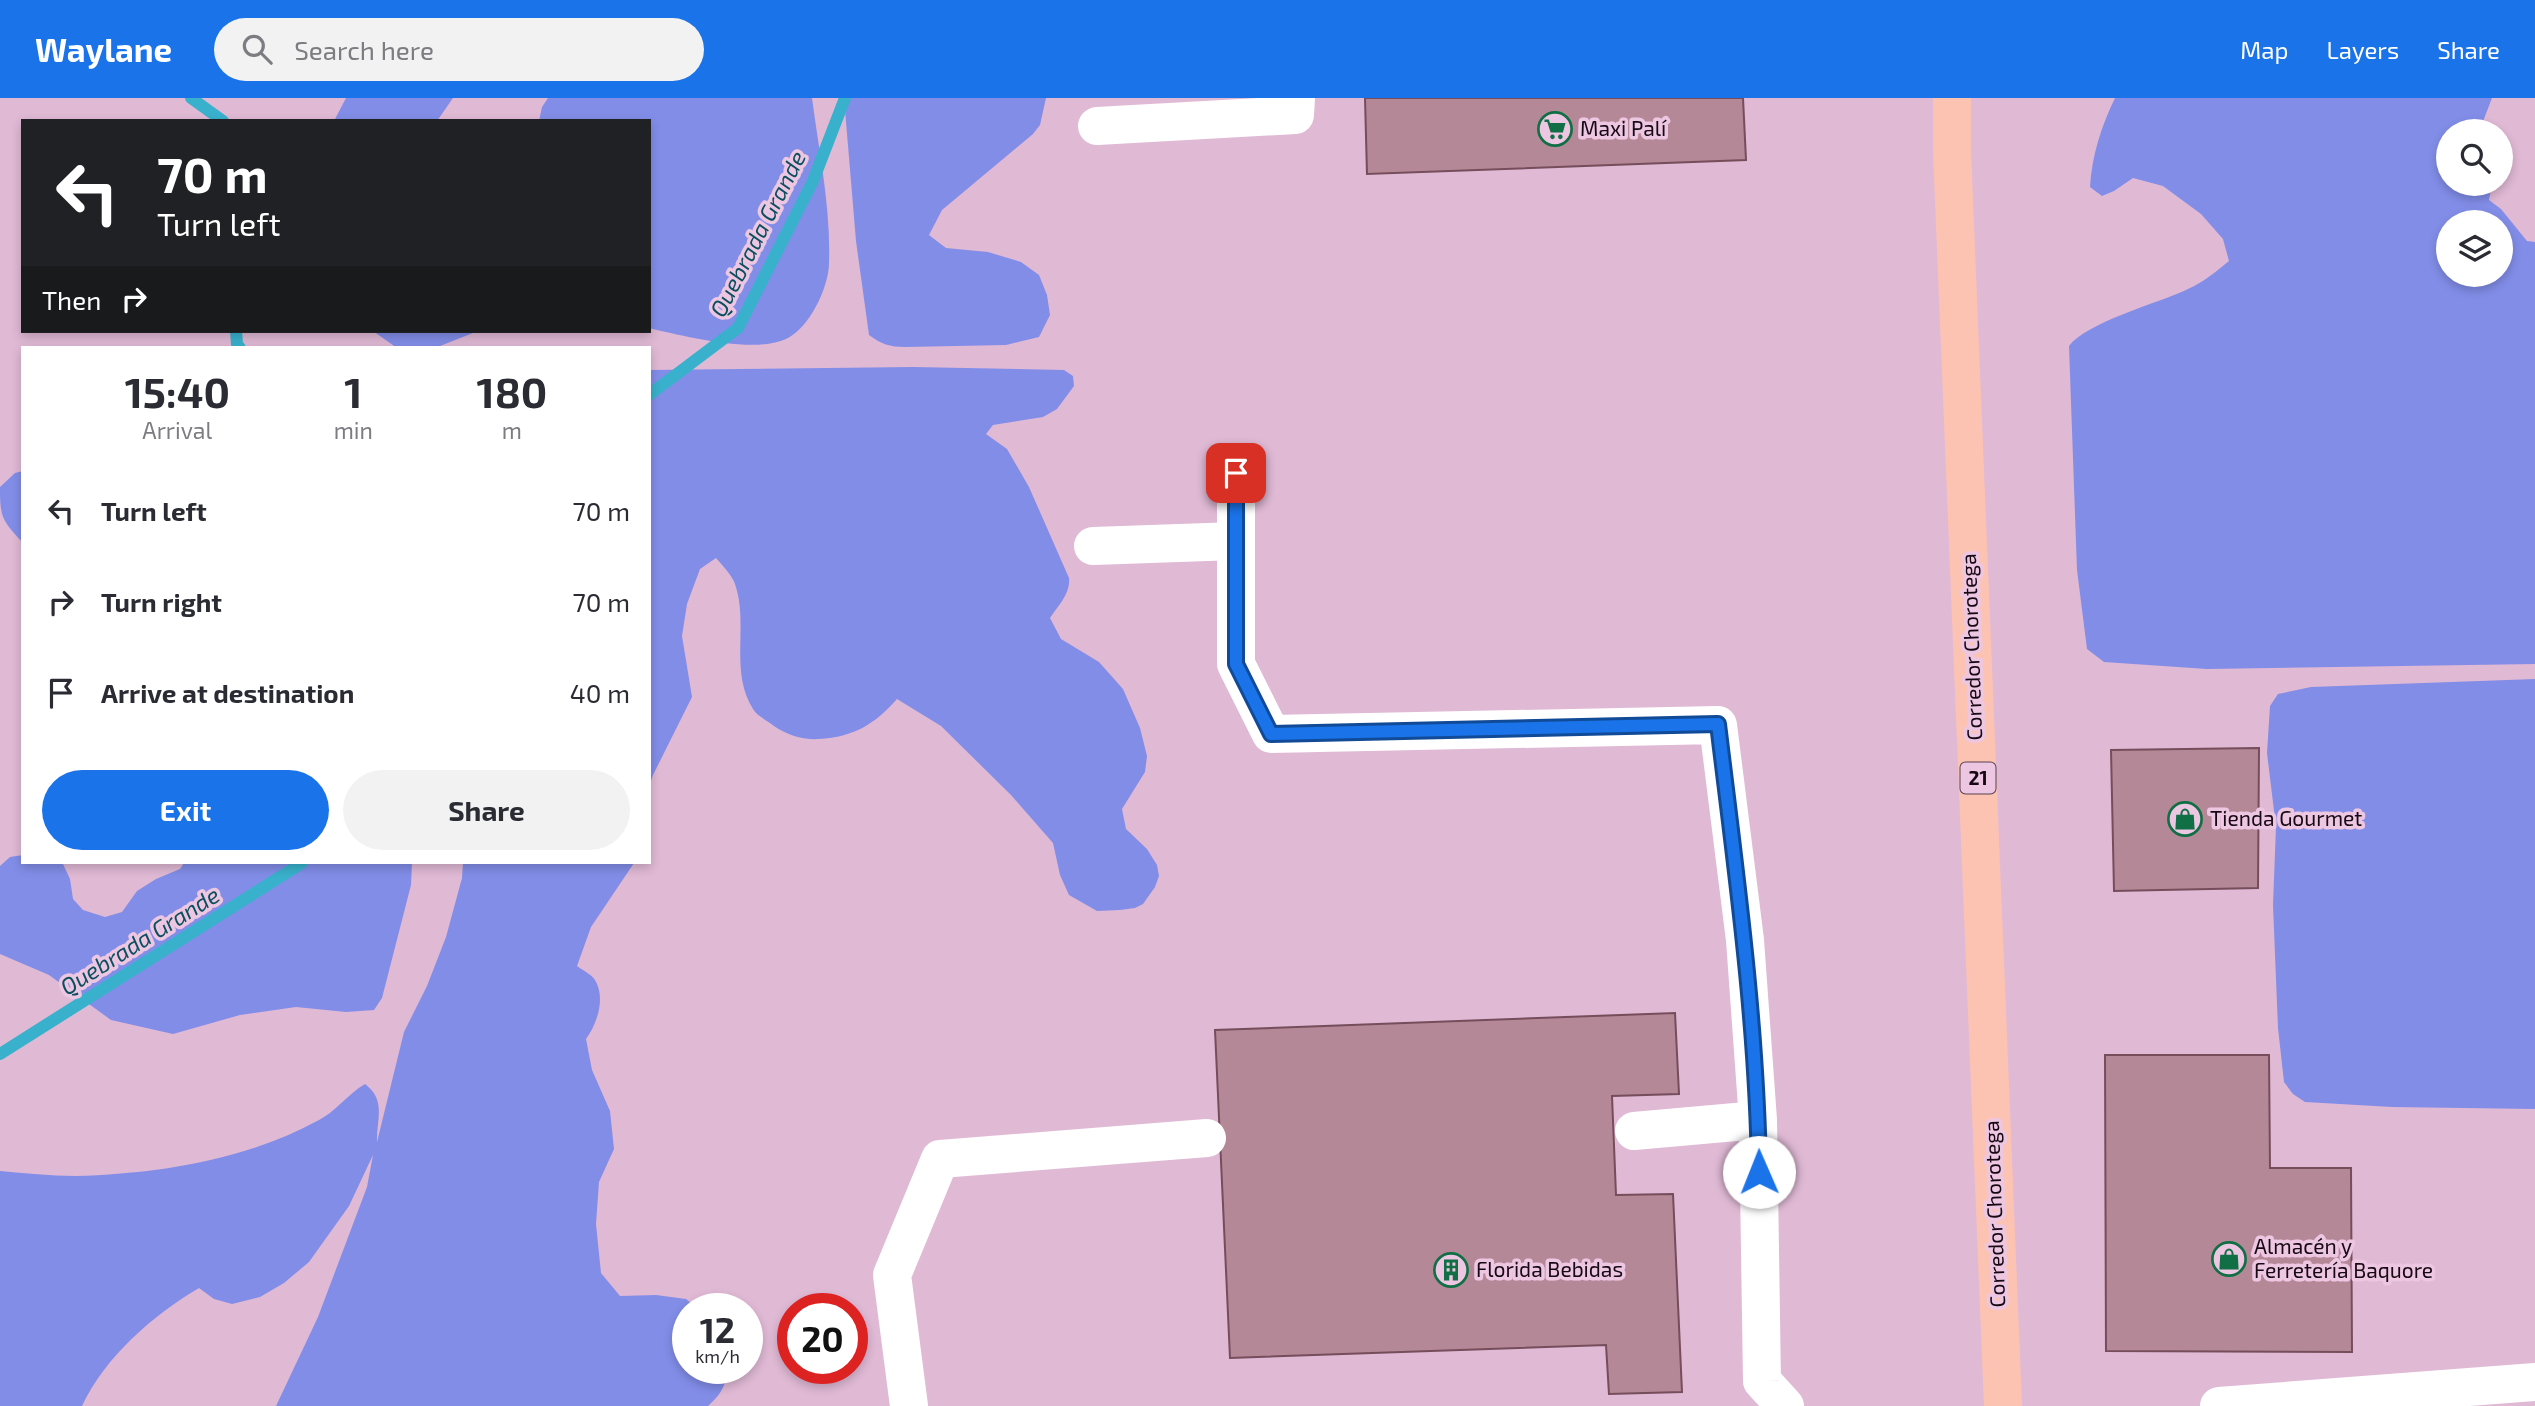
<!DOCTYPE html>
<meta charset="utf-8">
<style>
body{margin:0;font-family:"Exo 2",sans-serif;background:#f2f2f3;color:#2b2b33;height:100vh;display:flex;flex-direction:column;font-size:26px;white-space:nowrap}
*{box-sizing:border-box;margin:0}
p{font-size:23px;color:#7c7c81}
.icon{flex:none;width:38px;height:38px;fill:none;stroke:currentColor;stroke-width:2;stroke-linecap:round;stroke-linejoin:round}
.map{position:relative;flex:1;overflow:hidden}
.drawer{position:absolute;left:21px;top:248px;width:630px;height:518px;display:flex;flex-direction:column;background:#fff;border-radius:0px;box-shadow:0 4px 10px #0003}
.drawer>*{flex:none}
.banner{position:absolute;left:21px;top:21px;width:630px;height:214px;border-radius:0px;box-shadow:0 4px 10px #0003;background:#202124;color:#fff;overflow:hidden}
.tools{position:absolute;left:2436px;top:21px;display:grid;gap:14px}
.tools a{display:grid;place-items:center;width:77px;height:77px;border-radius:50%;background:#fff;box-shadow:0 4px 10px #0003;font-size:35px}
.speed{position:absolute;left:672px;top:1195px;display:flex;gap:14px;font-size:35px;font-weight:700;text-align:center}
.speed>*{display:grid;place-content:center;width:91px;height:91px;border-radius:50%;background:#fff;box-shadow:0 4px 10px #0003;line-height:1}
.speed small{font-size:18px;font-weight:400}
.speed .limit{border:10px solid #d22;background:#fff;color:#111}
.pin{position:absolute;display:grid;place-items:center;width:60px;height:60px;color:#fff;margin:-30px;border-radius:14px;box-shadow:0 4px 10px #0006}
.me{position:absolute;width:77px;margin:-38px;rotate:359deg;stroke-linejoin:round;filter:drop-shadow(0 0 5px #0008)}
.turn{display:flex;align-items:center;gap:24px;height:147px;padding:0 21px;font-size:32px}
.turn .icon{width:91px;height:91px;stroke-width:2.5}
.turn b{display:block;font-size:49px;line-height:60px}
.then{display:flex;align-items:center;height:66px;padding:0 21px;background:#0003;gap:14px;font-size:26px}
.eta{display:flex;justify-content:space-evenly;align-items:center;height:119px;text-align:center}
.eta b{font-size:42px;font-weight:700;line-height:49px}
.action{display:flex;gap:14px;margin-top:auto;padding:14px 21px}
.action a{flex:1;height:80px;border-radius:42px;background:#1a73e8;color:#fff;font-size:28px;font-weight:700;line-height:80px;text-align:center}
.action a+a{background:#f2f2f3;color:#2b2b33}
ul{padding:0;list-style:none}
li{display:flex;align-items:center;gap:21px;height:91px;padding:0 21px}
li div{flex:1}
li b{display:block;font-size:26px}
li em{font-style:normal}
header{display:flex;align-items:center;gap:42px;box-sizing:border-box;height:98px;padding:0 35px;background:#1a73e8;color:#fff}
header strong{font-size:33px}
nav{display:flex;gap:38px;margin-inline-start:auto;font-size:24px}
.search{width:490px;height:63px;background:#f2f2f3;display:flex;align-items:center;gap:18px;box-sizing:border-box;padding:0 24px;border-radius:38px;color:#7c7c81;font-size:26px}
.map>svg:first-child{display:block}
.green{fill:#828de8;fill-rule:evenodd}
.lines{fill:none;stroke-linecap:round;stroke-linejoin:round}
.stream{stroke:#39b1cd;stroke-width:12}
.building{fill:#b48897;stroke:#754d5b;stroke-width:2}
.minor{stroke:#fff;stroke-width:38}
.major{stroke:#fdc3b2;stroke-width:38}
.route-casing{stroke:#114b97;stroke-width:18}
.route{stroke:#1a73e8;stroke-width:12}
.labels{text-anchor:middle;stroke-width:7;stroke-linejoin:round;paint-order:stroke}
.shield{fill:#edc6e2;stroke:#564251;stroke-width:2}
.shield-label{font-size:19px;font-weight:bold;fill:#160913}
.poi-label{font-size:21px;fill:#160913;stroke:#edc6e2;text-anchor:start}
.street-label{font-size:21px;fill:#160913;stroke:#edc6e2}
.water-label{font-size:23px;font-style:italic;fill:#0a4f5e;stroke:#edc6e2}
</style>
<header>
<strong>Waylane</strong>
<div class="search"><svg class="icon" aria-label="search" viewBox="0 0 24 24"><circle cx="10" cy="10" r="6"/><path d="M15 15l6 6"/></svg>Search here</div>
<nav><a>Map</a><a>Layers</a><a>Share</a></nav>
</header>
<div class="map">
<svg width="2535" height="1308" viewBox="0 0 2535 1308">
<rect width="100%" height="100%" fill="#e0b9d5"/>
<path class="green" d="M 346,0 L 453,0 L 437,23 L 334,23 Z
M 548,0 L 812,0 C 819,54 831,110 829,165 C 829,189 809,231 786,241 C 754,256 683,238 649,230 L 649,23 L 539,23 L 542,9 Z
M 844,0 L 1046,0 L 1040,27 L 1033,36 L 942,112 L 929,137 L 946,150 L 988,154 L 1021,164 L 1039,177 L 1047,197 L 1050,217 L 1039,239 L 1006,247 L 905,249 C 890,249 881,246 869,237 L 856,143 Z
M 2115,0 L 2492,0 L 2482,26 L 2492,33 L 2448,33 L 2448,86 L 2492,86 L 2489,102 L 2501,111 L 2527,143 L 2535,144 L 2535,566 L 2207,571 L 2104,564 L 2087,551 L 2077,472 L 2069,248 C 2087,224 2159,205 2188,191 C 2202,185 2217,173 2229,163 L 2223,141 L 2201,116 L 2163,88 L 2133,80 L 2114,93 L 2102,98 L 2090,89 C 2092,57 2101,29 2115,0 ZM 2448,124 L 2501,124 L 2501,177 L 2448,177 Z
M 373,233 L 478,233 L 435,250 L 397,250 Z
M 913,269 L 1064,272 L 1073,278 L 1074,288 L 1057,311 L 1043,319 L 993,327 L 986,336 L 1007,351 L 1029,389 L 1069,480 C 1071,495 1058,508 1050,520 L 1061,541 L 1099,564 L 1123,591 L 1140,630 L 1147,658 L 1145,674 L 1122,711 L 1126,731 L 1147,751 L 1157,767 L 1159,778 L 1155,789 L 1143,806 L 1135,810 L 1120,812 L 1097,813 L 1069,797 L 1060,777 L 1053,745 L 1011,697 L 941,628 L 897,601 C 875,626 854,639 819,641 C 803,642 787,637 774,628 C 768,623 757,618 753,611 C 729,573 749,527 735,486 C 732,477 722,467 716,460 L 700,471 L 687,506 L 682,538 L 692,599 L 653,677 L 649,689 L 649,272 Z
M 23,373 L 23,445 C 2,422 0,420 0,389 L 15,375 Z
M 2535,581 L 2535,1011 L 2392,1009 L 2305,1004 L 2293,996 L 2284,984 L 2278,930 L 2273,807 L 2276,729 L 2267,655 L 2270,608 L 2278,596 L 2311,589 Z
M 23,757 L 23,765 L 63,766 L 70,781 L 73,801 L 83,812 L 105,819 L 122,814 L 137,793 L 156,781 L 180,771 L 184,765 L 412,765 L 411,787 L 382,900 L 374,912 L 346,914 L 296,909 L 240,917 L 173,936 L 111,922 L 49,877 L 0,856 L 0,768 L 10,759 Z
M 463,765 L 634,765 L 591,829 L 577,868 C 582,872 591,876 595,882 C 606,900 597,926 586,941 L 592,972 L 610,1013 L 614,1051 L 599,1084 L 596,1126 L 601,1175 L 620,1198 L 656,1197 L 686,1201 L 699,1211 L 688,1211 L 688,1270 L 725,1271 C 728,1287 720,1297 708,1308 L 276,1308 L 318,1219 L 367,1089 L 373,1057 L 349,1108 L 309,1164 L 284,1185 L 260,1199 L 232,1206 L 214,1201 L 199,1190 C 153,1217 105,1259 82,1308 L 0,1308 L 0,1073 C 25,1075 50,1078 75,1078 C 157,1076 246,1062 319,1022 C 335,1014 348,996 365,986 C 387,1002 376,1023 377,1044 L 404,934 L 427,888 L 446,839 L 462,780 Z"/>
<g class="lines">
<path class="stream" d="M 191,0 L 223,23
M 236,233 L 237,246 L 240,250
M 649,297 L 738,230 L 813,83 L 845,0
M 0,956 L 302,765"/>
</g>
<path class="building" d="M 1365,0 L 1743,0 L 1746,62 L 1367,76 Z
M 2259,650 L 2258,790 L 2114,793 L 2111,652 Z
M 1675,915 L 1679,996 L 1612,998 L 1616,1097 L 1673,1096 L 1682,1294 L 1609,1296 L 1606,1247 L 1230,1260 L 1215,932 Z
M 2105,957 L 2269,957 L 2270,1070 L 2351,1070 L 2352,1254 L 2106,1253 Z"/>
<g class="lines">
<path class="minor" d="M 1097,28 L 1295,17 L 1296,0
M 1236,375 L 1236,566 L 1271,636 L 1718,627 L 1745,842 L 1758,1022 L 1762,1283 L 1785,1308
M 1093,448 L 1236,443
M 1634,1033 L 1758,1022
M 909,1308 L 892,1177 L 940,1061 L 1207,1040
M 2219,1308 L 2535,1284"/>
<path class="major" d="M 1952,0 L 1952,53 L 2003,1308"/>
</g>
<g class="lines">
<g class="route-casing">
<path id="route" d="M 1236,375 L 1236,566 L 1271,636 L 1718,626 C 1736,775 1757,924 1759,1074"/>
</g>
<use href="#route" class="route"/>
</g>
<defs>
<g id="supermarket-ring" transform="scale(1.75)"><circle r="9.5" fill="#edc6e2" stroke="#106f44" stroke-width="1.5"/><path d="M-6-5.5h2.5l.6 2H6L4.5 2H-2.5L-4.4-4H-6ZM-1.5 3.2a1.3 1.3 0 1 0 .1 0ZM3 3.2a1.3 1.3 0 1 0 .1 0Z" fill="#106f44"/></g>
<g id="shop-ring" transform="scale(1.75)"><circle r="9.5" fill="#edc6e2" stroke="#106f44" stroke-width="1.5"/><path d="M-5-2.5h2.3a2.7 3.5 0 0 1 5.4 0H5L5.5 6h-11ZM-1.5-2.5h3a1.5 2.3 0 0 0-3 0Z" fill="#106f44"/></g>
<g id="building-ring" transform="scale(1.75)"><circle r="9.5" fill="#edc6e2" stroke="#106f44" stroke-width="1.5"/><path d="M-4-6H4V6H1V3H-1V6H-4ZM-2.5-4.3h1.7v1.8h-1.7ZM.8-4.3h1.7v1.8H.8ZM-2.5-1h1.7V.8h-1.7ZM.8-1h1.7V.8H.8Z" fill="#106f44"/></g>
</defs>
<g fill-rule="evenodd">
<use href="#supermarket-ring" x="1555" y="31"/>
<use href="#shop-ring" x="2185" y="721"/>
<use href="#shop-ring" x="2229" y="1161"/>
<use href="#building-ring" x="1451" y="1172"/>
</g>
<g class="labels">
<rect class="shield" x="1960.5" y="664.5" width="35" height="31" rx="5"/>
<g class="shield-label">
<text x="1978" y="687">21</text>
</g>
<g class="poi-label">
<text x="1580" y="38">Maxi Palí</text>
<text x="2210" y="728">Tienda Gourmet</text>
<text x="2254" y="1156">Almacén y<tspan x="2254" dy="24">Ferretería Baquore</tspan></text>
<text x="1476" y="1179">Florida Bebidas</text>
</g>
<g class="street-label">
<text transform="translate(1972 549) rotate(-92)" y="7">Corredor Chorotega</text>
<text transform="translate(1995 1116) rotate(-92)" y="7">Corredor Chorotega</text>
</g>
<g class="water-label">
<text transform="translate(758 136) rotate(-63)" y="8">Quebrada Grande</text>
<text transform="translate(140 843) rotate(-32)" y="8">Quebrada Grande</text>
</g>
</g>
</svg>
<div class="tools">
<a><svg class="icon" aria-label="search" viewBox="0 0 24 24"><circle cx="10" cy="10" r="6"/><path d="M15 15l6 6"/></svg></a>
<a><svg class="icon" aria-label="layers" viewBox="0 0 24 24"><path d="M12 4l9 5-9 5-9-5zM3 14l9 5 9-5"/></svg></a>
</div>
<div class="speed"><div>12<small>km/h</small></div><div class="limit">20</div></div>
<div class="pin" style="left:1236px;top:375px;background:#d93025"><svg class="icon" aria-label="arrive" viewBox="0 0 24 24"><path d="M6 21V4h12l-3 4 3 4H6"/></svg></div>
<svg class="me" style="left:1759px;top:1074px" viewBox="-20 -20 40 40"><circle r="19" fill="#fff"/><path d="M0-13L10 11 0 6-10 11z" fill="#1a73e8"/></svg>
<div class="banner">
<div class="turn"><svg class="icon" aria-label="left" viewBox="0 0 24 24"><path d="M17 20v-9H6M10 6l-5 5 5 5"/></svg><div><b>70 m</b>Turn left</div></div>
<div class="then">Then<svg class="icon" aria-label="right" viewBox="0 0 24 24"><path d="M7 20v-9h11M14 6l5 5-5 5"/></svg></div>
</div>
<section class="drawer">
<div class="eta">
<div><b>15:40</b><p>Arrival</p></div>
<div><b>1</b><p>min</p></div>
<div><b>180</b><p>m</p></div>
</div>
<ul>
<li><svg class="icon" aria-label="left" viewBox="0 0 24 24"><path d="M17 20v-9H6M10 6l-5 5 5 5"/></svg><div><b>Turn left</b></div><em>70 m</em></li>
<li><svg class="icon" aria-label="right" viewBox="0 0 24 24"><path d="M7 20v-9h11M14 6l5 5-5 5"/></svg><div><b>Turn right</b></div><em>70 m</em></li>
<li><svg class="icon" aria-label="arrive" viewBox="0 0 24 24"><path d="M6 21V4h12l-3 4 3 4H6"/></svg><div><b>Arrive at destination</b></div><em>40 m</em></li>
</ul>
<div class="action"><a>Exit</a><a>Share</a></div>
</section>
</div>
